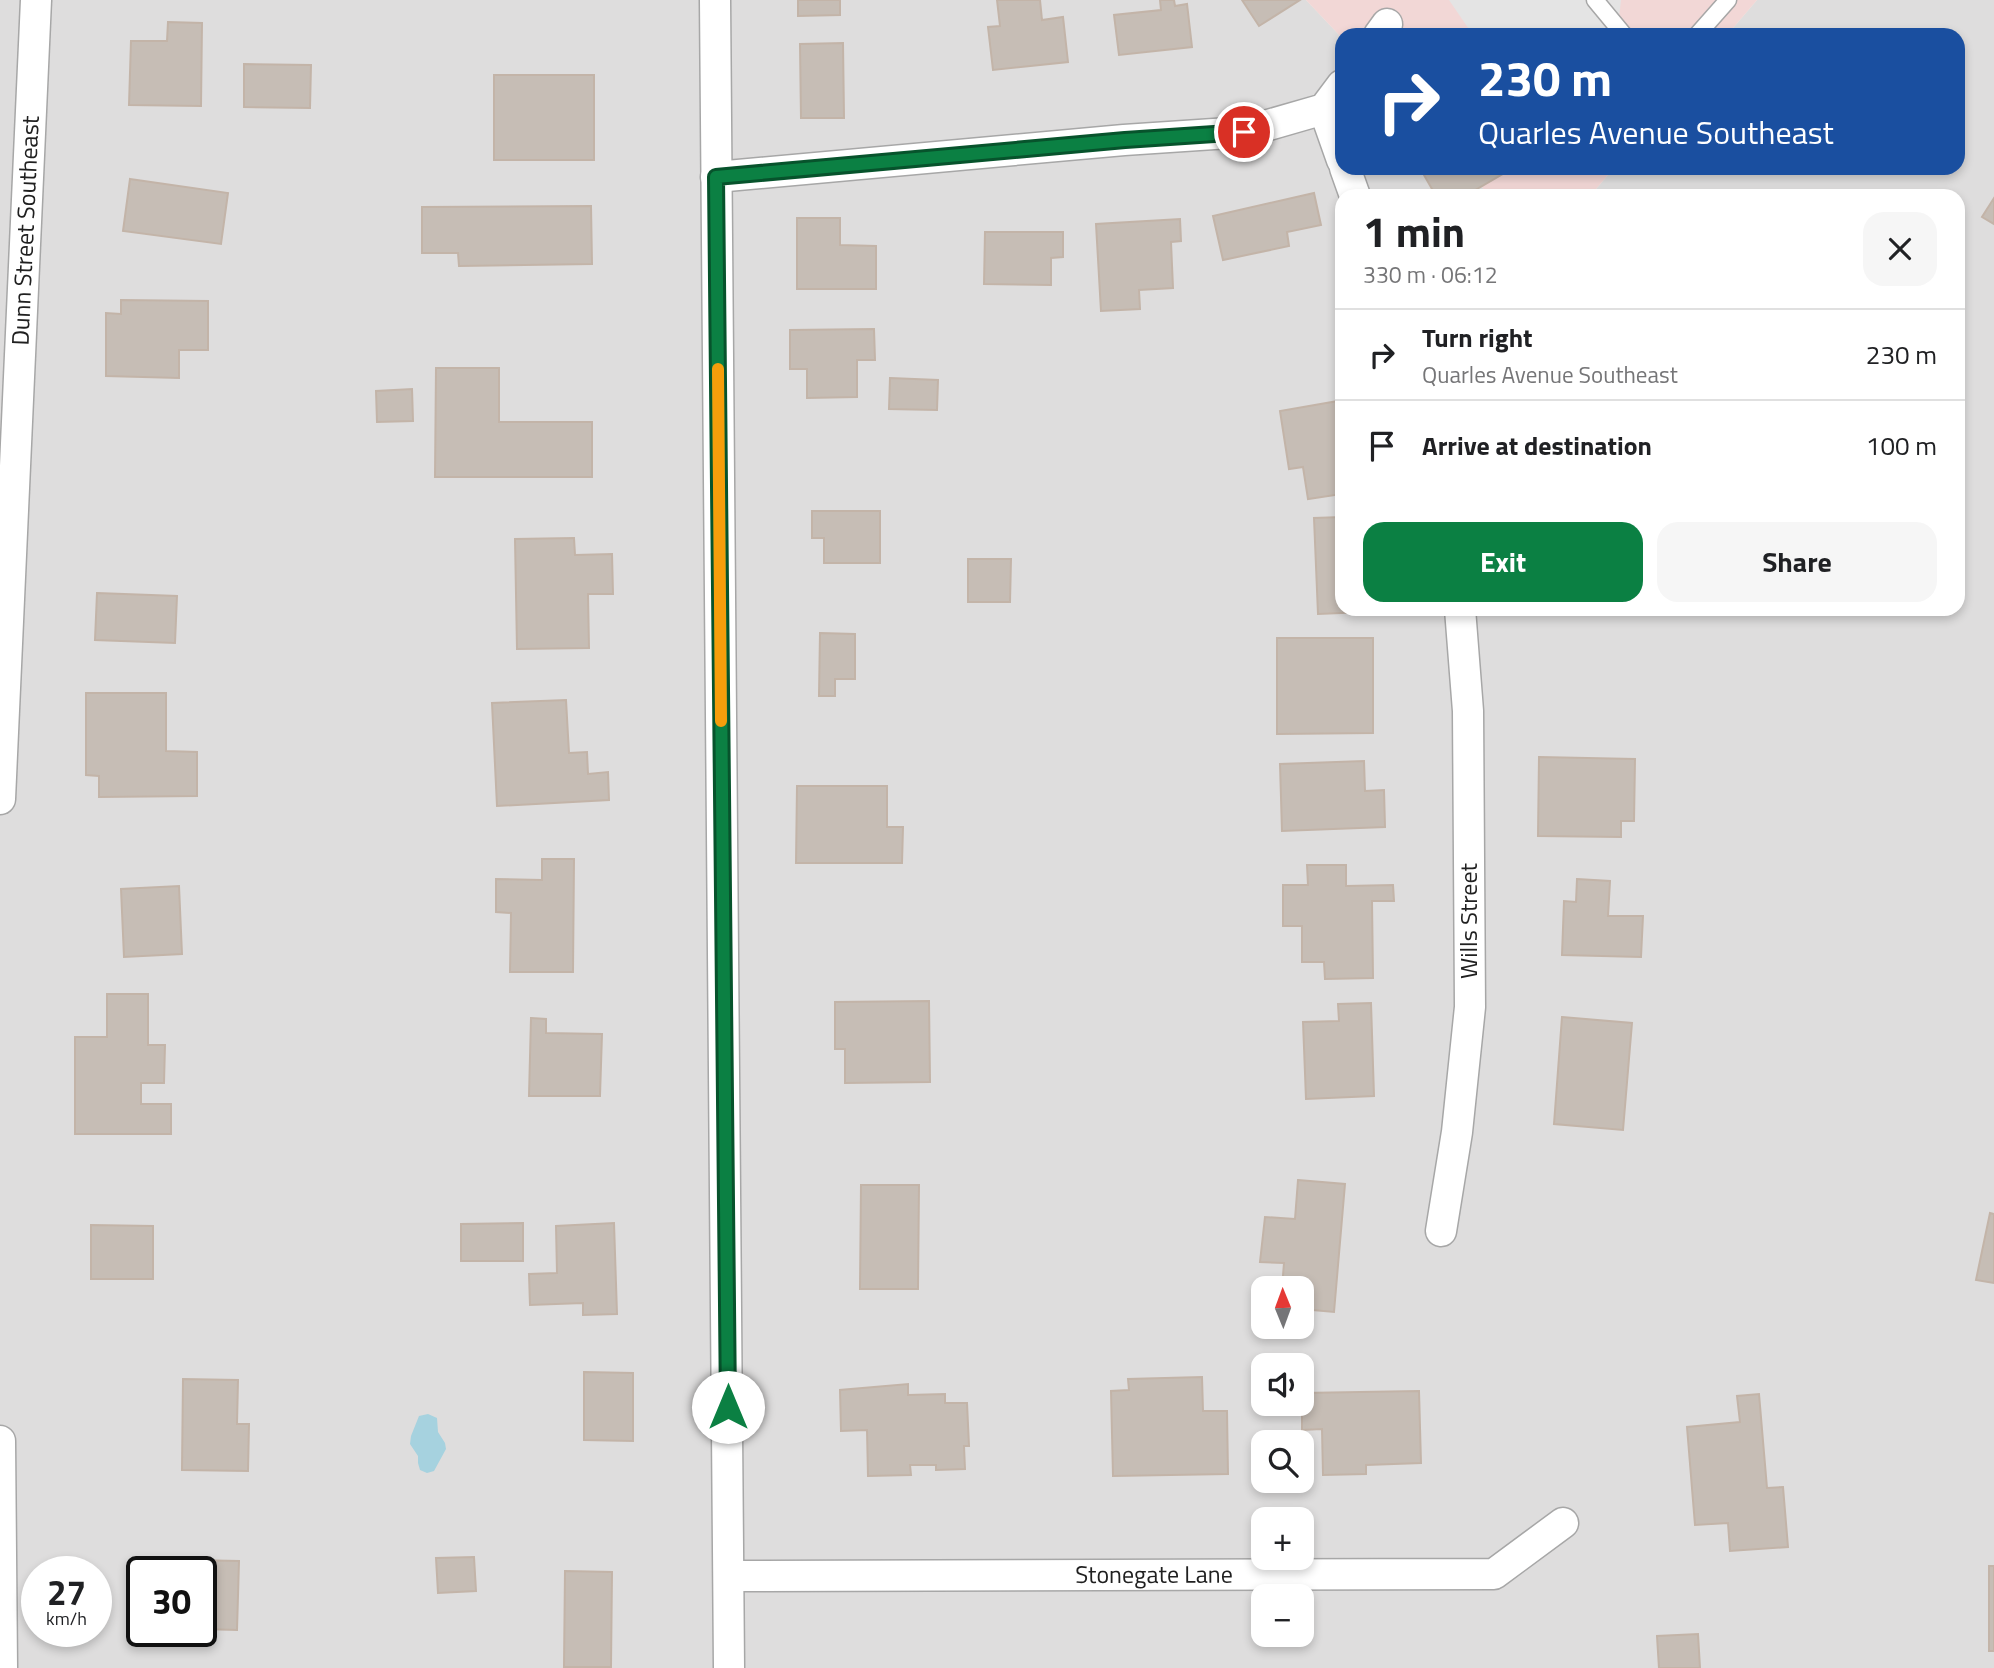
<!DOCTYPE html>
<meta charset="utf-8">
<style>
body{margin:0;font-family:"Titillium Web",sans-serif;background:#f6f6f6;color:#202124;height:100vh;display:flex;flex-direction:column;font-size:26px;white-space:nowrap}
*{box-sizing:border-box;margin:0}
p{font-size:23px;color:#757577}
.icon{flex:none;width:38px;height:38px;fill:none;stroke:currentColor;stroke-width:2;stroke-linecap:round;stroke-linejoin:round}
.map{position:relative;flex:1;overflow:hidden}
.side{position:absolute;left:1335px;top:189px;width:630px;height:427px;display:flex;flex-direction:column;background:#fff;border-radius:21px;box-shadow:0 4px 10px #0003}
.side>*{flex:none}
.top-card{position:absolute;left:1335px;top:28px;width:630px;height:147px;border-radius:21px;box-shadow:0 4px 10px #0003;background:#1a4fa0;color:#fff;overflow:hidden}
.needle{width:46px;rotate:359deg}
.controls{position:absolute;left:1251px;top:1276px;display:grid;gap:14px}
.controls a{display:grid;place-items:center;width:63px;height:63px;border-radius:14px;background:#fff;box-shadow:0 4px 10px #0003;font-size:35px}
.speed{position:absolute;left:21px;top:1556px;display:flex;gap:14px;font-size:35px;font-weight:700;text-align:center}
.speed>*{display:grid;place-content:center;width:91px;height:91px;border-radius:50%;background:#fff;box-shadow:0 4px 10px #0003;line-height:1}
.speed small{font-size:18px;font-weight:400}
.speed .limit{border:4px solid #111;border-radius:10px;background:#fff;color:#111}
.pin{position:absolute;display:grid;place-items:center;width:60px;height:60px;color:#fff;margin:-30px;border:4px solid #fff;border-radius:50%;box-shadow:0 2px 7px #0007}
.me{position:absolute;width:77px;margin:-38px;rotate:0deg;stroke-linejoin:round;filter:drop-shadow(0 0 5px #0008)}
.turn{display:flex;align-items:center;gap:24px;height:147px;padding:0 28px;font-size:32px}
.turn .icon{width:91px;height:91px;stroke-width:2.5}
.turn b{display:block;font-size:49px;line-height:60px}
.round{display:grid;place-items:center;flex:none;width:74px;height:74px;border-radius:21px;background:#f6f6f6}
.head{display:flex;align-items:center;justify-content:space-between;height:119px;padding:0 28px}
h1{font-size:42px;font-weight:700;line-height:52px}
.primary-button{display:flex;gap:14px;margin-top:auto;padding:14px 28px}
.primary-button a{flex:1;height:80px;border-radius:21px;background:#0b8043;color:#fff;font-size:28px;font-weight:700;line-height:80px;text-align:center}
.primary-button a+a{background:#f6f6f6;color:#202124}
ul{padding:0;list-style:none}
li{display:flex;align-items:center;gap:21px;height:91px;padding:0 28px;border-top:2px solid #e0e0e0}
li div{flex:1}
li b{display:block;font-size:26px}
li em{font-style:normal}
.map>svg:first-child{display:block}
.residential{fill:#dedddd;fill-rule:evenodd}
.commercial{fill:#f2d7d6}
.parking{fill:#e4e4e4}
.water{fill:#a6d2df}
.building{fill:#c6bdb5;stroke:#c3b4a8;stroke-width:2}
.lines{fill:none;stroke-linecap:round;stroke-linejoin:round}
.service-casing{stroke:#a7a7a7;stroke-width:19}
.minor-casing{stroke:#a7a7a7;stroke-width:33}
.service{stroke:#fff;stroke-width:16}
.minor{stroke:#fff;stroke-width:30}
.route-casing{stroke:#07532c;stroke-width:18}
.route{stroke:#0b8043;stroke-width:12}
.slow{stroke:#f59e0b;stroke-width:12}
.labels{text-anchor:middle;stroke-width:5;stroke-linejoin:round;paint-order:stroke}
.street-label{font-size:24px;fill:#202020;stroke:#fff}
</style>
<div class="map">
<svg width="1994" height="1668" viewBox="0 0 1994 1668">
<rect width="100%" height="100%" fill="#f1ede6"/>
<path class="residential" d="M 0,0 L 1306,0 L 1342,38 L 1342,168 L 1464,168 L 1490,196 L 1342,196 L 1342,609 L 1958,609 L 1958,196 L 1590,196 L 1614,168 L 1958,168 L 1958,35 L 1727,35 L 1757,0 L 1994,0 L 1994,1668 L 0,1668 ZM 1264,1288 L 1302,1288 L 1302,1326 L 1264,1326 ZM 1264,1365 L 1302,1365 L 1302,1404 L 1264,1404 ZM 1264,1442 L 1302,1442 L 1302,1480 L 1264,1480 ZM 1264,1519 L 1302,1519 L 1302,1558 L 1264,1558 ZM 37,1572 L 96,1572 L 96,1631 L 37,1631 ZM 142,1572 L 201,1572 L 201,1631 L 142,1631 ZM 1264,1596 L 1302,1596 L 1302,1634 L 1264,1634 Z"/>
<path class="commercial" d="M 1306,0 L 1757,0 L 1727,35 L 1342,35 L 1342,38 Z
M 1464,168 L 1614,168 L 1590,196 L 1490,196 Z"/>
<path class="parking" d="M 1449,0 L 1621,0 L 1617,35 L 1473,35 Z"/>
<path class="water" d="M 428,1414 L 437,1418 L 438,1432 L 445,1443 L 446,1449 L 434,1471 L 427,1473 L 420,1470 L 418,1463 L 418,1456 L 410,1444 L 411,1436 L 419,1416 Z"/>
<path class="building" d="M 798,0 L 840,0 L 840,15 L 798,16 Z
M 997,0 L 1040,0 L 1042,20 L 1063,17 L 1068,62 L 993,70 L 988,27 L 1000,26 Z
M 1160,0 L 1174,0 L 1175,6 L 1187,4 L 1192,47 L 1119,55 L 1114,15 L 1161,10 Z
M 1242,0 L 1300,0 L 1259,26 Z
M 168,22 L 202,23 L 201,106 L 129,105 L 131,41 L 167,41 Z
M 843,43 L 844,118 L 801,118 L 800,44 Z
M 244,64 L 311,65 L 310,108 L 244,107 Z
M 494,75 L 594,75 L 594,160 L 494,160 Z
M 1420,168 L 1504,168 L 1506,172 L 1465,196 L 1436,196 Z
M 130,179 L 228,193 L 221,244 L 123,231 Z
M 1314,193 L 1321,225 L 1287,232 L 1289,246 L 1223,260 L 1213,216 Z
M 1994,198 L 1994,224 L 1982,217 Z
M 591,206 L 592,264 L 459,266 L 458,253 L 422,253 L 422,207 Z
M 797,218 L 840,218 L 840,245 L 876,246 L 876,289 L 797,289 Z
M 1180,219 L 1181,241 L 1171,242 L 1173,288 L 1139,290 L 1140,309 L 1101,311 L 1096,224 Z
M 985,232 L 1063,232 L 1063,257 L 1051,258 L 1051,285 L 984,284 Z
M 121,300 L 208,301 L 208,350 L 179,350 L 179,378 L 106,376 L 106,313 L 121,314 Z
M 874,329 L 875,360 L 857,360 L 857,397 L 807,398 L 807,369 L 790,369 L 790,330 Z
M 436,368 L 499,368 L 499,422 L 592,422 L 592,477 L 435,477 Z
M 890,378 L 938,380 L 937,410 L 889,409 Z
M 412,389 L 413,421 L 377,422 L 376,391 Z
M 1338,401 L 1342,429 L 1342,494 L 1308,499 L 1303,467 L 1289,469 L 1280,411 Z
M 812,511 L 880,511 L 880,563 L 824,563 L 824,538 L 812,538 Z
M 1342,517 L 1342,609 L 1365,609 L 1365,612 L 1318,614 L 1314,518 Z
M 574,538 L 575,555 L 612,554 L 613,594 L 588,594 L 589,648 L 517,649 L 515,539 Z
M 968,559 L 1011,559 L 1010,602 L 968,602 Z
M 97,593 L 177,596 L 175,643 L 95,640 Z
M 820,633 L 855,634 L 855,679 L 835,679 L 835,696 L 819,696 Z
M 1277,638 L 1373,638 L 1373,733 L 1277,734 Z
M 86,693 L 166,693 L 166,751 L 197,752 L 197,796 L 99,797 L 99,776 L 86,775 Z
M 566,700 L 569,753 L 587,752 L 588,774 L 608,772 L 609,800 L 497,806 L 492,703 Z
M 1539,757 L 1635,759 L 1634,821 L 1621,821 L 1621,837 L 1538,836 Z
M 1364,761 L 1365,791 L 1384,790 L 1385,827 L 1282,831 L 1280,764 Z
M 797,786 L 887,786 L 887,827 L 903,827 L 902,863 L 796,863 Z
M 542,859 L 574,859 L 573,972 L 510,972 L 511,913 L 496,912 L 496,879 L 542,880 Z
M 1307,865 L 1346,865 L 1346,886 L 1393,885 L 1394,901 L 1372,901 L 1373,978 L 1325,979 L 1324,962 L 1302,962 L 1302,926 L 1283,926 L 1283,885 L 1308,885 Z
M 1577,879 L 1610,881 L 1608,916 L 1643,916 L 1641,957 L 1562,955 L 1564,901 L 1576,902 Z
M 179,886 L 182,954 L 124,957 L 121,889 Z
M 107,994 L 148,994 L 148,1045 L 165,1045 L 164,1083 L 141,1083 L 141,1104 L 171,1104 L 171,1134 L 75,1134 L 75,1037 L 107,1037 Z
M 929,1001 L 930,1082 L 845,1083 L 845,1049 L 835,1049 L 835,1002 Z
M 1371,1003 L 1374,1096 L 1306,1099 L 1303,1022 L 1339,1021 L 1338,1004 Z
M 1562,1017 L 1632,1023 L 1623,1130 L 1554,1124 Z
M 531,1018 L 546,1019 L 546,1033 L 602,1034 L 600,1096 L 529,1096 Z
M 1298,1180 L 1345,1184 L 1334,1312 L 1302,1309 L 1302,1288 L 1282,1288 L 1284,1263 L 1260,1262 L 1265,1217 L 1295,1219 Z
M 861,1185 L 919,1185 L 918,1289 L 860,1289 Z
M 1990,1213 L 1994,1214 L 1994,1283 L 1976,1280 Z
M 523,1223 L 523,1261 L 461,1261 L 461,1224 Z
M 614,1223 L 617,1314 L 583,1315 L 583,1303 L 530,1305 L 529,1274 L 557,1273 L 556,1226 Z
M 91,1225 L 153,1226 L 153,1279 L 91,1279 Z
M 584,1372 L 633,1373 L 633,1441 L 584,1440 Z
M 1202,1377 L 1203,1411 L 1227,1411 L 1228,1474 L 1113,1476 L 1111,1391 L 1129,1390 L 1128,1379 Z
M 183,1379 L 238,1380 L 237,1424 L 249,1424 L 248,1471 L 182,1470 Z
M 908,1384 L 908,1395 L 945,1394 L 945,1403 L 967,1403 L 969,1446 L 964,1446 L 965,1469 L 936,1470 L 936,1465 L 910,1465 L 911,1475 L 868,1476 L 867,1430 L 841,1431 L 840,1390 Z
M 1419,1391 L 1421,1463 L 1366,1465 L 1366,1474 L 1323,1475 L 1322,1429 L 1302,1430 L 1302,1393 Z
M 1759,1394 L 1767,1488 L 1783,1487 L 1788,1547 L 1730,1551 L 1728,1523 L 1695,1525 L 1687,1427 L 1740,1422 L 1737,1396 Z
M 474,1557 L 476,1591 L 438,1593 L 436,1558 Z
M 192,1560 L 239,1561 L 237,1630 L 201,1629 L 201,1572 L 192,1572 Z
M 1989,1566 L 1994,1566 L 1994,1651 L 1989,1651 Z
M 565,1571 L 612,1572 L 611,1667 L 564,1667 Z
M 1698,1634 L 1700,1668 L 1659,1668 L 1657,1636 Z"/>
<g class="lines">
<g class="service-casing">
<path id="service" d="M 1595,0 L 1624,35
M 1697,35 L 1728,0"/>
</g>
<g class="minor-casing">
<g id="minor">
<path d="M 715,0 L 729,1668"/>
<path d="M 1379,35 L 1387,24"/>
<path d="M 1324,109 L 1342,160"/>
<path d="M 1345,168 L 1355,196"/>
<path d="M 716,177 L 1124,140 L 1244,132 L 1324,109 L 1342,85"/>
<path id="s1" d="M 0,799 L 36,0"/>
<path d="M 1441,1231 L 1457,1132 L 1470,1007 L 1468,711 L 1460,609"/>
<path d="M 0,1441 L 2,1668"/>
<path id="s2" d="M 729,1576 L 1494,1574 L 1563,1523"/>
</g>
</g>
<use href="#service" class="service"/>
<use href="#minor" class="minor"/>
</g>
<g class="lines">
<g class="route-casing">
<path id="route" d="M 728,1407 L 716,177 L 1125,140 L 1244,132"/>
</g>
<use href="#route" class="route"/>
<path class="slow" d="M 718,369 L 721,721"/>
</g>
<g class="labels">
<g class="street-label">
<text dy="8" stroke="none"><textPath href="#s1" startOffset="569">Dunn Street Southeast</textPath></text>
<text transform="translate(1469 921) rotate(-90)" y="8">Wills Street</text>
<text dy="8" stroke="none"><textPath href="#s2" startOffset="425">Stonegate Lane</textPath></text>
</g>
</g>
</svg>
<div class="controls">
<a><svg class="needle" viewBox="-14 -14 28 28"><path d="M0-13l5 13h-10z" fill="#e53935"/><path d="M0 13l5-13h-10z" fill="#757577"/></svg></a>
<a><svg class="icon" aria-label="sound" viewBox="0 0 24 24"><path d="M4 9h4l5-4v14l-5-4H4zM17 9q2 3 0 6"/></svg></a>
<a><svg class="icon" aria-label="search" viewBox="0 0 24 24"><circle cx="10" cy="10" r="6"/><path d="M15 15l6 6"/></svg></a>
<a>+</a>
<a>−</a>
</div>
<div class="speed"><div>27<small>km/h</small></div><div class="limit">30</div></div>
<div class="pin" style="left:1244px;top:132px;background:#d93025"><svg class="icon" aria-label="arrive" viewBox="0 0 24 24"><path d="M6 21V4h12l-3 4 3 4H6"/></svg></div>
<svg class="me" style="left:728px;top:1407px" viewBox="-20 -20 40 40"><circle r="19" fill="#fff"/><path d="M0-13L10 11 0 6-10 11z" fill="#0b8043"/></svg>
<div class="top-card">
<div class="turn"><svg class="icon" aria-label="right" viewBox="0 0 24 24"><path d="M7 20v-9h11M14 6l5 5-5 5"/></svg><div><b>230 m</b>Quarles Avenue Southeast</div></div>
</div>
<section class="side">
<div class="head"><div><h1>1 min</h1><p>330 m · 06:12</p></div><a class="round"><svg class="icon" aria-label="close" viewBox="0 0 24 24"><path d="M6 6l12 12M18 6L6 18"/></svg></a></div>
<ul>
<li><svg class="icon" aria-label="right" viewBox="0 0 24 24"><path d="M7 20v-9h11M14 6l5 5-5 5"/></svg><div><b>Turn right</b><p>Quarles Avenue Southeast</p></div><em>230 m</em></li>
<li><svg class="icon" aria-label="arrive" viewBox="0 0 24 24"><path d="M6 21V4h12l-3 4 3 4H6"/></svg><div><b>Arrive at destination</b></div><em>100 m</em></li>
</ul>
<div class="primary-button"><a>Exit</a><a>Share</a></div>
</section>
</div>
